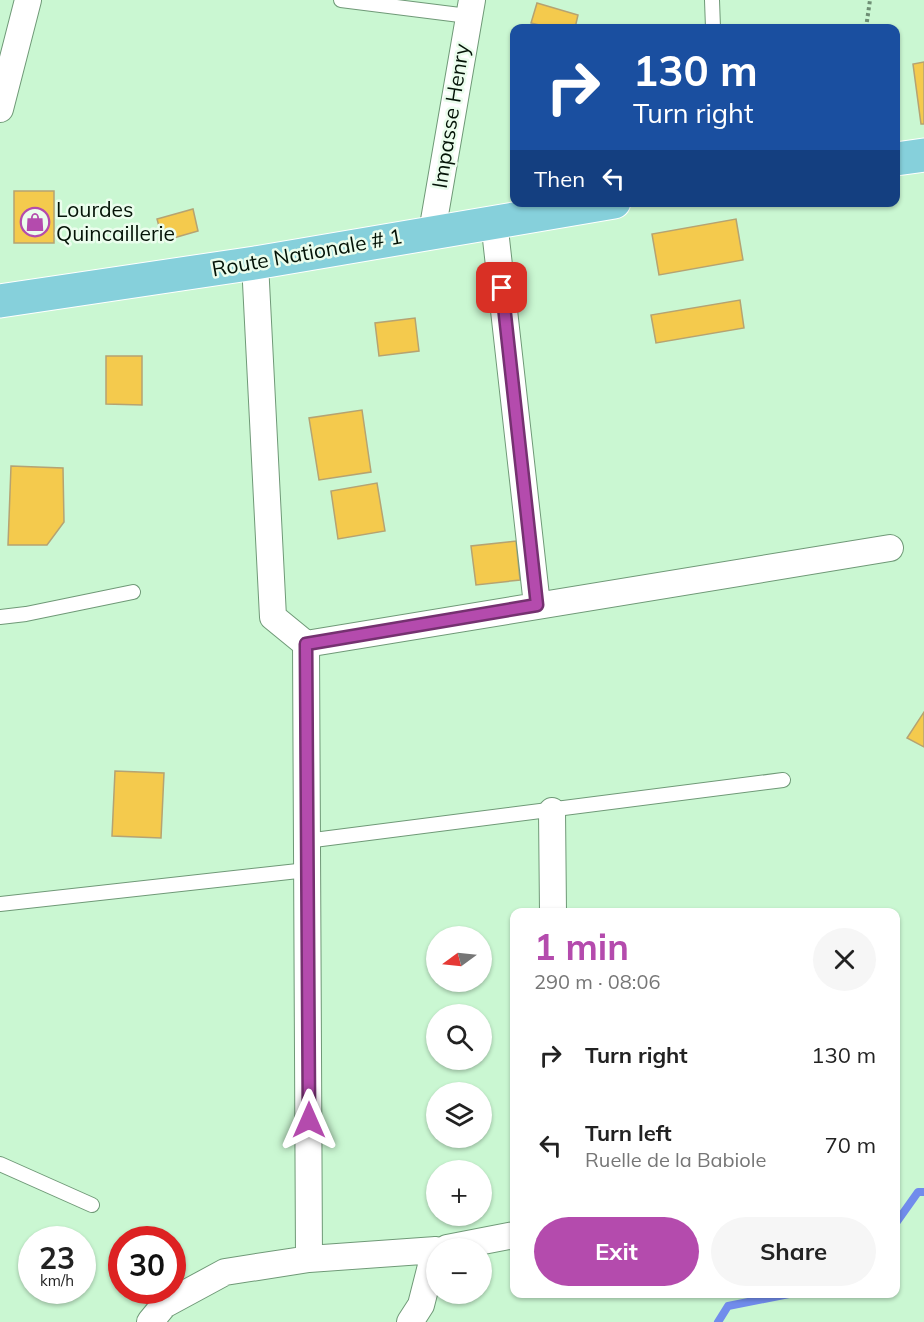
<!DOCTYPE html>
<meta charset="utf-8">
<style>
body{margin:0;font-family:Mulish,sans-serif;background:#f6f6f6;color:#222;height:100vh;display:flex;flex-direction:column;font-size:22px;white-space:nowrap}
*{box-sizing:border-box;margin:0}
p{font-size:20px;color:#767676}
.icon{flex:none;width:33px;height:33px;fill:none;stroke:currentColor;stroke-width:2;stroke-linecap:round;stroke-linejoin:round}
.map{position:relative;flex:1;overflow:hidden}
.details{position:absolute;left:510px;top:908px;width:390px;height:390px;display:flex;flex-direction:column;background:#fff;border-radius:12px;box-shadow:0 2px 4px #0004}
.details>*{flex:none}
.guide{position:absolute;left:510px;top:24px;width:390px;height:183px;border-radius:12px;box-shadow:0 2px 4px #0004;background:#1a4fa0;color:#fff;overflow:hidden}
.needle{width:39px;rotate:255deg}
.tools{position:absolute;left:426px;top:926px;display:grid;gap:12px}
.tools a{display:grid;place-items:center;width:66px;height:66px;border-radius:50%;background:#fff;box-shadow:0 2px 4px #0004;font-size:30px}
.speed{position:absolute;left:18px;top:1226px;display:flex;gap:12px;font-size:30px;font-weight:700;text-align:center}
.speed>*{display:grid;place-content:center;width:78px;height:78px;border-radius:50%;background:#fff;box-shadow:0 2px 4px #0004;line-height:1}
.speed small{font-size:15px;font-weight:400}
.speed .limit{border:9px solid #d22;background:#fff;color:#111}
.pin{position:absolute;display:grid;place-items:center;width:51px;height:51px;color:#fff;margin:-26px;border-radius:12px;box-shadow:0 3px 9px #0006}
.me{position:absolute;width:66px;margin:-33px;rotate:0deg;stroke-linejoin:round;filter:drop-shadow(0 0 4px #0008)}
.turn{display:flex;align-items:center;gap:21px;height:126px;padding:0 24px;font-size:27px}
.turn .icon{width:78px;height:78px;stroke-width:2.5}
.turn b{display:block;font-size:42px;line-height:51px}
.then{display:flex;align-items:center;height:57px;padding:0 24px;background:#0003;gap:12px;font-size:22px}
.round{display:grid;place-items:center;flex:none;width:63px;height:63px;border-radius:32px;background:#f6f6f6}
.headline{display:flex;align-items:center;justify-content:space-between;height:102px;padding:0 24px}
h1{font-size:36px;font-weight:700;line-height:45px;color:#b44bad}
.button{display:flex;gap:12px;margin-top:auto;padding:12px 24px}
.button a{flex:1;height:69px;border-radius:36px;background:#b44bad;color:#fff;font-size:24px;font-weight:700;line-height:69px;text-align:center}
.button a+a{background:#f6f6f6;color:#222}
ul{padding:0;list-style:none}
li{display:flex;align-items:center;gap:18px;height:90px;padding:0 24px}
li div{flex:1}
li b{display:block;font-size:22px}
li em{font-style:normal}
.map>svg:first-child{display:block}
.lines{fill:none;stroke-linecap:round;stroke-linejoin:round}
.stream{stroke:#718cec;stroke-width:8}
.building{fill:#f4ca4d;stroke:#b5a372;stroke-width:1.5}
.lane-casing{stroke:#6f9977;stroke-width:16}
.street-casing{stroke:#6f9977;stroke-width:28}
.primary-casing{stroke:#fff;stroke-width:35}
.path{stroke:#6e8e74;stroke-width:4;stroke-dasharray:3 3;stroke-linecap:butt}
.lane{stroke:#fff;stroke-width:14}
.street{stroke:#fff;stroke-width:26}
.primary{stroke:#86d0db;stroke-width:33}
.route-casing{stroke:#753170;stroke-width:15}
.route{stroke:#b44bad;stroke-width:10}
.labels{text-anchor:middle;stroke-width:5;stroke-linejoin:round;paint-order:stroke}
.street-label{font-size:21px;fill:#041307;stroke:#ebfded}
.poi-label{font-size:21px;fill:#041307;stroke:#ebfded;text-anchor:start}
</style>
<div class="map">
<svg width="924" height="1322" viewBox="0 0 924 1322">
<rect width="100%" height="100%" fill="#caf7d2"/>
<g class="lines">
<path class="stream" d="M 896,1223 L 918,1192 L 924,1192
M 718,1322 L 728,1306 L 794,1293"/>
</g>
<path class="building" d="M 537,3 L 578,15 L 575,28 L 551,28 L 531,23 Z
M 924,62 L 924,124 L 921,124 L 913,64 Z
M 14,191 L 54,191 L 54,243 L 14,243 Z
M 193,209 L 198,231 L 163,241 L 157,219 Z
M 736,219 L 743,260 L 659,275 L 652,234 Z
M 740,300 L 744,328 L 656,343 L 651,315 Z
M 415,318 L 419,351 L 379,356 L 375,323 Z
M 106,356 L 142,356 L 142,405 L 106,404 Z
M 362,410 L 371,472 L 319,480 L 309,418 Z
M 11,466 L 63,468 L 64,522 L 47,545 L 8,545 Z
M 377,483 L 385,531 L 338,539 L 331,491 Z
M 516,541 L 520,580 L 476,585 L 471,546 Z
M 924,712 L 924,747 L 907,738 Z
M 115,771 L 164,773 L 161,838 L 112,836 Z"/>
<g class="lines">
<g class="lane-casing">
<path id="lane" d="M 341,0 L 468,16
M 712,0 L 713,28
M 0,617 L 26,614 L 133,592
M 306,841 L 783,780
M 0,904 L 307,870
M 0,1164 L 92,1205"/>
</g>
<g class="street-casing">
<path id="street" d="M 0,109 L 28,0
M 494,221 L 537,605
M 432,232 L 472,0
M 255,263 L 273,617 L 306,644 L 309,1259
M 306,644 L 890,548
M 552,811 L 553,912
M 447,1248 L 514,1235
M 150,1322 L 164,1305 L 225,1272 L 309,1259 L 436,1250
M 410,1322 L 421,1305 L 435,1250"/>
</g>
<g class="primary-casing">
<path id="primary" d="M 896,159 L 924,155
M 0,301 L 255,263 L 614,202"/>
</g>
<path class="path" d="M 866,28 L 870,0"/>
<use href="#lane" class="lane"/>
<use href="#street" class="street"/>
<use href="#primary" class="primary"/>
</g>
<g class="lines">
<g class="route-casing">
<path id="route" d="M 309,1120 L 306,644 L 537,605 L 502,288"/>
</g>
<use href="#route" class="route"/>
</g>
<defs>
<g id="shop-ring" transform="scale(1.5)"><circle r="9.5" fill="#ebfded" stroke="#b44bad" stroke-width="1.5"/><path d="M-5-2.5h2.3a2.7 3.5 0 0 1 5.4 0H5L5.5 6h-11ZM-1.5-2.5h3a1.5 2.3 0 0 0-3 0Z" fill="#b44bad"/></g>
</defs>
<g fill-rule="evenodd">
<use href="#shop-ring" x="35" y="222"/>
</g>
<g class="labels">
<g class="street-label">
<text transform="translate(451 116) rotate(-81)" y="7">Impasse Henry</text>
<text transform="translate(307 253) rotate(-10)" y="7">Route Nationale # 1</text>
</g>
<g class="poi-label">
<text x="56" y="217">Lourdes<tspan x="56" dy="24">Quincaillerie</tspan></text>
</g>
</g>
</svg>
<div class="tools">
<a><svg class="needle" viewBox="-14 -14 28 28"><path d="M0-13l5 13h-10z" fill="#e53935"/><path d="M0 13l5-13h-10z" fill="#767676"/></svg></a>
<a><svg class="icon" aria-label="search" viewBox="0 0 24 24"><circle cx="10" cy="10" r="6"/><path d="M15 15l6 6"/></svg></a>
<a><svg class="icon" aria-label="layers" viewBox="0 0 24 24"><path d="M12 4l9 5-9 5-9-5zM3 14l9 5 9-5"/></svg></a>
<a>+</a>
<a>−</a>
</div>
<div class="speed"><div>23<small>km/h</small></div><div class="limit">30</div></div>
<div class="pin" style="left:502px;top:288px;background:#d93025"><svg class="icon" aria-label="arrive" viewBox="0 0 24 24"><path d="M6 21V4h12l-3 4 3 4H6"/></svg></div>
<svg class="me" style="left:309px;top:1120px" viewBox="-20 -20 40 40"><path d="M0-17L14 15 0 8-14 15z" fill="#b44bad" stroke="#fff" stroke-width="4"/></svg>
<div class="guide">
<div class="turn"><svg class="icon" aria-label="right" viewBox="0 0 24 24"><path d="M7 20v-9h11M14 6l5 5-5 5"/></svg><div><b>130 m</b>Turn right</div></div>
<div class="then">Then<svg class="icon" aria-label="left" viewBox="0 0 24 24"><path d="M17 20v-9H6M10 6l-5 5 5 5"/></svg></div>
</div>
<section class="details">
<div class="headline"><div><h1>1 min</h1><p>290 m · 08:06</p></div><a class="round"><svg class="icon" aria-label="close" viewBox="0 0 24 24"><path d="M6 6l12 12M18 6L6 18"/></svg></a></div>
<ul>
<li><svg class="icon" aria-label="right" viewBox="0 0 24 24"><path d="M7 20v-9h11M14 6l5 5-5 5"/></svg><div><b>Turn right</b></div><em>130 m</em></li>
<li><svg class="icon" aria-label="left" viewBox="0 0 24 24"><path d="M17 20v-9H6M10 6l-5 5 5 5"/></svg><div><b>Turn left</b><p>Ruelle de la Babiole</p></div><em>70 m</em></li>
</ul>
<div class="button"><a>Exit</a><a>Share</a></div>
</section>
</div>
